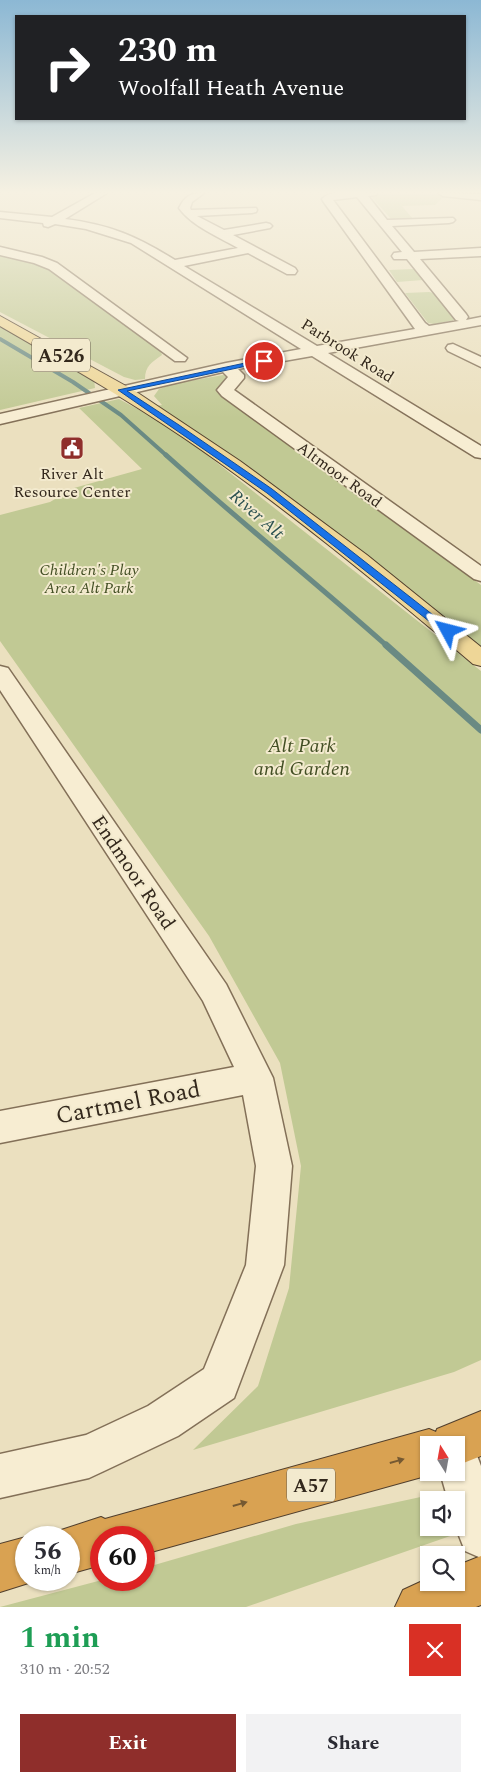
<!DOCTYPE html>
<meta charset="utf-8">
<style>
body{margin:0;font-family:Spectral,serif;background:#f2f2f3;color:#2b2b33;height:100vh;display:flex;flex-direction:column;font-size:19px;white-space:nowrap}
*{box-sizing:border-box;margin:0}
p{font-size:16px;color:#7c7c81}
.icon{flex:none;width:28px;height:28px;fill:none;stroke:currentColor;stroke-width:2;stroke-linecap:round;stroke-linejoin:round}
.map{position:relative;height:1607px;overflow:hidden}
.sheet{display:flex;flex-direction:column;background:#fff;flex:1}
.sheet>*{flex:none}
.guide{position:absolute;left:15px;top:15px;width:451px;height:105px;border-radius:0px;box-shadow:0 1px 4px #0004;background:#202124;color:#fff;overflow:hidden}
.needle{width:32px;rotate:349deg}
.buttons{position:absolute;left:420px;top:1436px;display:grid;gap:10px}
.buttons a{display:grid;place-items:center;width:45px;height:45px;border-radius:0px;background:#fff;box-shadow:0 1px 4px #0004;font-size:25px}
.speed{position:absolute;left:15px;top:1526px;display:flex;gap:10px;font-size:25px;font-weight:700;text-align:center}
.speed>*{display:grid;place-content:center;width:65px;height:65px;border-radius:50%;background:#fff;box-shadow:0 1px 4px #0004;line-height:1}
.speed small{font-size:12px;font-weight:400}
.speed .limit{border:8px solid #d22;background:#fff;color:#111}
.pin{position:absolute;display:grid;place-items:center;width:42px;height:42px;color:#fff;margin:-21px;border:2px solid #fff;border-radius:50%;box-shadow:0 1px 5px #0007}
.me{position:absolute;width:55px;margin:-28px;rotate:308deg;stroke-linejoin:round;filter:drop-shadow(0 0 4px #0008)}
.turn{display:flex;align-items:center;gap:18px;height:105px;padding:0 20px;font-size:22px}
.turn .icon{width:65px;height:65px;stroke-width:2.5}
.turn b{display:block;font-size:35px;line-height:42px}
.round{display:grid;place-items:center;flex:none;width:52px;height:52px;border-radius:0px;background:#f2f2f3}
.summary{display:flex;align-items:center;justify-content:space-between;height:85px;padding:0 20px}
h1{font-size:30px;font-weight:700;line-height:38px;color:#1e9e55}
.button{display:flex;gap:10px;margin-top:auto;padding:10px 20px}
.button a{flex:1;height:58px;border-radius:0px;background:#8f2e2b;color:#fff;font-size:20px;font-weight:700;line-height:58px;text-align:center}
.button a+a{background:#f2f2f3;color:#2b2b33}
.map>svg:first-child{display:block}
.green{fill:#c1c994}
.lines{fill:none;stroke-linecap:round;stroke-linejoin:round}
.stream-far2{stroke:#6a8a83;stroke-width:4}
.stream-far1{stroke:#6a8a83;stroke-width:5}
.stream{stroke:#6a8a83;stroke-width:7}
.street-casing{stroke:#837058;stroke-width:3}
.primary-casing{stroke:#513f2d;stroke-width:2}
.highway-casing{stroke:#513f2d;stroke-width:2}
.street{fill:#f7edd2;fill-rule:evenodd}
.primary{fill:#eed697;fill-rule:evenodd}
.highway{fill:#d9a252;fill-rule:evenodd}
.oneway{fill:#755932}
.route{fill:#1a73e8;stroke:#114b97}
.labels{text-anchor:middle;stroke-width:4;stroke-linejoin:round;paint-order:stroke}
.far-street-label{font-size:16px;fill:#33281c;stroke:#f3eace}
.far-poi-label{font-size:16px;fill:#33281c;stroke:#f3eace}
.far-park-label{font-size:16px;font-style:italic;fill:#434f24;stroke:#f3eace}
.far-water-label{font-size:18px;font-style:italic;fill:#2c5251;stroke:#f3eace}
.shield{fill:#f3eace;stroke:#6d6251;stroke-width:1}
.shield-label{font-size:19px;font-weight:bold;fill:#33281c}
.park-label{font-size:20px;font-style:italic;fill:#434f24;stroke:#f3eace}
.street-label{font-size:20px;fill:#33281c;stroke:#f3eace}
.near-street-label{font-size:24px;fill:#33281c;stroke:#f3eace}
</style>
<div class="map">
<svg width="481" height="1607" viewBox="0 0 481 1607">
<rect width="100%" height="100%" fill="#ebe0bf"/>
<path class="green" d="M 385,193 L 445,195 L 435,205 L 402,206 L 413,219 L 391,219 L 371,196 Z
M 0,255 L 30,261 L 45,267 L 160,349 L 162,355 C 152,362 145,366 145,379 L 135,380 L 124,377 L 0,312 Z
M 414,269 L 423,280 L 397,282 L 389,270 Z
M 429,292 L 434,293 L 455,320 L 434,324 L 428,323 L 405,293 Z
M 0,325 L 94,379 L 95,388 L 0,410 Z
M 223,375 L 229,376 L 231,400 L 481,585 L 481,659 L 148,407 L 162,405 L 154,396 L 159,389 L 173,384 Z
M 119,399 L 173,428 L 481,671 L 481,1360 L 454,1372 L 193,1450 L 258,1386 L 289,1288 L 301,1166 L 280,1063 L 209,936 L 0,641 L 0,515 L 50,502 L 74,488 L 142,469 L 79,408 Z
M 439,1493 L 454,1500 L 429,1500 L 429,1528 L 456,1528 L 461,1523 L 456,1534 L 246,1607 L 0,1607 L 102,1580 L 144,1580 L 144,1568 L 296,1524 Z"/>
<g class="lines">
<path class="stream-far2" d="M 0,339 L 73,382 L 121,415 L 167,456"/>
<path class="stream-far1" d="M 166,455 C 238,520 314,581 387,646"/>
<path class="stream" d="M 386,645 L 481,730"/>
<g class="street-casing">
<path id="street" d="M 95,193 L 107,193 L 65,219 C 111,225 136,236 175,260 L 238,248 C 217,236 192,226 179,208 C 185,196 191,193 204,193 L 192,202 L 190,208 L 191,210 L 256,208 L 257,210 L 256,212 L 252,213 L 197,216 L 224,230 L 266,223 L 270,224 L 272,226 L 270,228 L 233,235 L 295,268 L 297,271 L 295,274 L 287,274 L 248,253 L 184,266 L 317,346 L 415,329 L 323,201 L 322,199 C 331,188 363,193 377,193 L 376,195 L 368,196 L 387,220 L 453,218 L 455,220 L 453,222 L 449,223 L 392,226 L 414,252 L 481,248 L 481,256 L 420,259 L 466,314 L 468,317 L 466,320 L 481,317 L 481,325 L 328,353 L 481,446 L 481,458 L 475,457 L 312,356 L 238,369 L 244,375 L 244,378 L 234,390 L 481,566 L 481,581 L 474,579 L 222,396 L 217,390 L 228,377 L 223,372 L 0,424 L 0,414 L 226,363 L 301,349 L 131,243 L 86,229 L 55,224 L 48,227 L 44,226 L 43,223 L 0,218 L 0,212 L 52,217 ZM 357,197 L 402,252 L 394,253 L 392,256 L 394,259 L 407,259 L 456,320 L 459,321 L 429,326 L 425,323 L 333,200 Z
M 438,193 L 481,194 L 481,200 L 443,196 Z
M 0,247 L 42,257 L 57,263 L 187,358 L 185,361 L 175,361 L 49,269 L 34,263 L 0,255 Z
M 453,344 L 481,357 L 481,367 L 448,351 L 446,348 L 448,345 Z
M 0,666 L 8,668 L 226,984 L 273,1078 L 292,1166 L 284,1265 L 234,1398 L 178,1436 L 104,1471 L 89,1478 L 0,1498 L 0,1454 L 86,1435 L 148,1406 L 204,1369 L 246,1265 L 256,1166 L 243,1095 L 0,1143 L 0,1111 L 234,1067 L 203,1001 L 0,690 Z
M 456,1433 L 471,1440 L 481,1466 L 481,1558 L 465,1551 L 456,1528 L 456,1500 L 448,1500 L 440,1472 L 456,1472 L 456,1445 L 439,1445 L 441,1440 Z"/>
</g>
<g class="primary-casing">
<path id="primary" d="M 0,316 L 135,391 L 240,461 L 367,555 L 481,647 L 481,666 L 473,664 C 380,585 285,507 184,438 C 125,398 62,362 0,326 Z"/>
</g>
<g class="highway-casing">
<path id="highway" d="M 481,1411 L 481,1456 L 456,1466 L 456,1445 L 429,1445 L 429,1472 L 434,1472 L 429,1475 L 144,1554 L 144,1538 L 101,1538 L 101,1565 L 69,1574 L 69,1538 L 50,1538 L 52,1533 L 101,1517 L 105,1519 L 429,1429 L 436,1432 L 437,1429 Z
M 26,1537 L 26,1580 L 38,1580 L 0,1592 L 0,1544 Z
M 481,1556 L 481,1605 L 476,1607 L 395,1607 L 403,1590 L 429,1578 L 429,1582 L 456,1582 L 456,1566 Z"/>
</g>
<use href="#street" class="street"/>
<use href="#primary" class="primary"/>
<use href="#highway" class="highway"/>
</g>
<defs><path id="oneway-solid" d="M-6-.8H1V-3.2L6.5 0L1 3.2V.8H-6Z" transform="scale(1.25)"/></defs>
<g class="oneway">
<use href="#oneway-solid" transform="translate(397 1461) rotate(-16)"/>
<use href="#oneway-solid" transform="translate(240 1504) rotate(-16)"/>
</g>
<linearGradient id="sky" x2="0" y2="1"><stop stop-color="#8cb8d4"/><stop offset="0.46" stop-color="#f6f1e2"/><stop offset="1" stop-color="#f6f1e2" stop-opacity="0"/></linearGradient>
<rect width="481" height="418" fill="url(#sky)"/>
<path class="route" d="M 264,359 L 267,361 L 266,362 L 127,391 L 179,425 L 272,489 L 451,629 L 451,633 L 444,633 L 267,493 L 118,390 Z"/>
<defs>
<g id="civic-square" transform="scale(1.25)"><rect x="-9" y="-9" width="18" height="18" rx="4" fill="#8f2e2b" stroke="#f3eace"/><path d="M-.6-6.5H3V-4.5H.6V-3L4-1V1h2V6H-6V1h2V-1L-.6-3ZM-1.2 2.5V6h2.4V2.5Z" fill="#fff"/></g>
</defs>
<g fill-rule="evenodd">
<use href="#civic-square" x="72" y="448"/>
</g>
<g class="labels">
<g class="far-street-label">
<text transform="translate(348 350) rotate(32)" y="6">Parbrook Road</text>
<text transform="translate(340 474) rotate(36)" y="6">Altmoor Road</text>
</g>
<g class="far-poi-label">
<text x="72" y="479">River Alt<tspan x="72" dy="18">Resource Center</tspan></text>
</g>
<g class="far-park-label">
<text x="89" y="575">Children's Play<tspan x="89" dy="18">Area Alt Park</tspan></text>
</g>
<g class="far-water-label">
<text transform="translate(257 514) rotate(41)" y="6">River Alt</text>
</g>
<g class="shield">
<rect x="32" y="338.5" width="58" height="33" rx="4"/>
<rect x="287" y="1468.5" width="48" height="33" rx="4"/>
</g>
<g class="shield-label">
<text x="61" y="362">A526</text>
<text x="311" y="1492">A57</text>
</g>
<g class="park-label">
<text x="302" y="752">Alt Park<tspan x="302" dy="23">and Garden</tspan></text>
</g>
<g class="street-label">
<text transform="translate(134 872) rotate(56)" y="7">Endmoor Road</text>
</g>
<g class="near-street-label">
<text transform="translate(128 1102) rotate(-11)" y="8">Cartmel Road</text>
</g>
</g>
</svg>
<div class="buttons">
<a><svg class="needle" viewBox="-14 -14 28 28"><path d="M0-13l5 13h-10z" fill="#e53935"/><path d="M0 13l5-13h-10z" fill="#7c7c81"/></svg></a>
<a><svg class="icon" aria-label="sound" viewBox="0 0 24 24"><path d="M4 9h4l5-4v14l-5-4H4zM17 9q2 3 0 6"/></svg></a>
<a><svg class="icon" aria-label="search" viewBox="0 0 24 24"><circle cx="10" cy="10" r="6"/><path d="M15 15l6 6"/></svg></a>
</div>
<div class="speed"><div>56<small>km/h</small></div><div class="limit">60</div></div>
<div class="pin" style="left:264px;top:361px;background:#d93025"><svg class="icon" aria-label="arrive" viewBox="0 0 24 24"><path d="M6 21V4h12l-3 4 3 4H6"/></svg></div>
<svg class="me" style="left:448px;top:631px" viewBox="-20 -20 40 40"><path d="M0-17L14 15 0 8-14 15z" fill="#1a73e8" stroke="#fff" stroke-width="4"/></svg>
<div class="guide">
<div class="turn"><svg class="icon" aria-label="right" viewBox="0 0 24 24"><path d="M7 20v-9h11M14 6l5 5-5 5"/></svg><div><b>230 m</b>Woolfall Heath Avenue</div></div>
</div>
</div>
<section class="sheet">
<div class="summary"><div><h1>1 min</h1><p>310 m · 20:52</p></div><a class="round" style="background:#d93025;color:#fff"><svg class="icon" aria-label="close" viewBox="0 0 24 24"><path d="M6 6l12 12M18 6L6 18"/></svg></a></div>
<div class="button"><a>Exit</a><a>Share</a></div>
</section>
